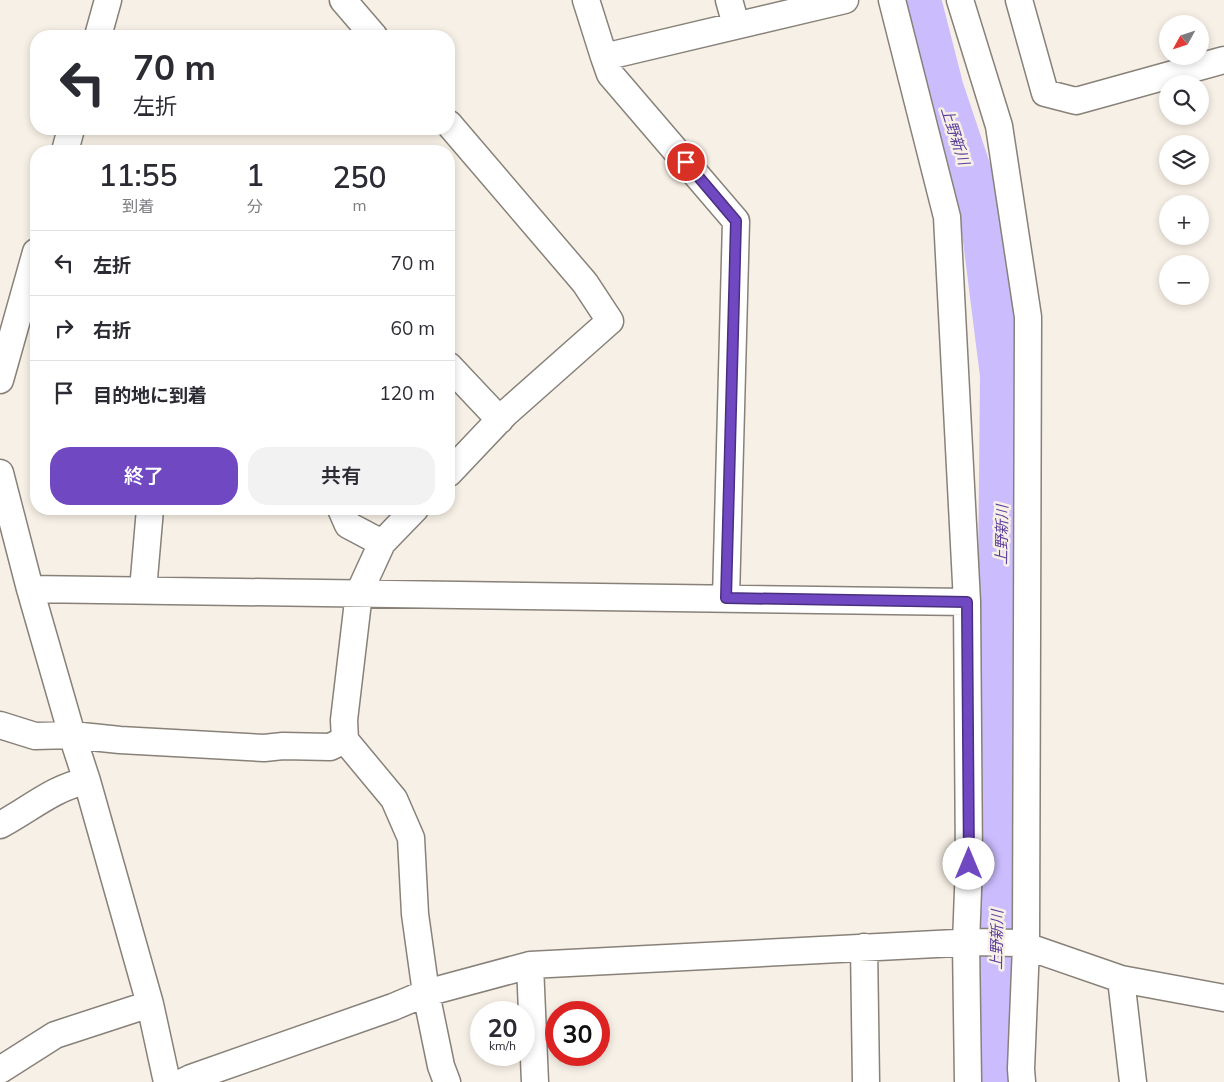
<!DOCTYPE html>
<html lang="ja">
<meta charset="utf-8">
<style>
body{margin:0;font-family:Mulish,"Noto Sans JP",sans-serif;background:#f2f2f3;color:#2b2b33;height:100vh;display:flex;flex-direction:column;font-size:19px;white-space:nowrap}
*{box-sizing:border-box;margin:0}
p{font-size:16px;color:#7c7c81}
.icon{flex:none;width:28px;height:28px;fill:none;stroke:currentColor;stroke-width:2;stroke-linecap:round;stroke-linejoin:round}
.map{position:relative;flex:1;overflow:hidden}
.sheet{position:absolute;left:30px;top:145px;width:425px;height:370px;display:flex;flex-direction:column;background:#fff;border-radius:20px;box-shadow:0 2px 8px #0003}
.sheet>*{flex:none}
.top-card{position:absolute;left:30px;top:30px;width:425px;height:105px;border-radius:20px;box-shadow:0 2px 8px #0003;background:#fff;color:#2b2b33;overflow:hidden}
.needle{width:32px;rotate:230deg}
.fabs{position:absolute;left:1159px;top:15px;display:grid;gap:10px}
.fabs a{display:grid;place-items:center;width:50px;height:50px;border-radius:50%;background:#fff;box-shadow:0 2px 8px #0003;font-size:25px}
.speed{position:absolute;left:470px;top:1001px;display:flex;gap:10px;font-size:25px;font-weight:700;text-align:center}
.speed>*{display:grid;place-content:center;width:65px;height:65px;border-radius:50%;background:#fff;box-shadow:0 2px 8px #0003;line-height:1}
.speed small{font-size:12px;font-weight:400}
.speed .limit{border:8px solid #d22;background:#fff;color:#111}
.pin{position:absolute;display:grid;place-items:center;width:42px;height:42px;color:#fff;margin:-21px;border:2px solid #fff;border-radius:50%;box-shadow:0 1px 5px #0007}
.me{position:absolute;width:55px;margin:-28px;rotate:0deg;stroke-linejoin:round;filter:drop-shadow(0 0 4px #0008)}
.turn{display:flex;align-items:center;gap:18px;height:105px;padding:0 20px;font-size:22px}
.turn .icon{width:65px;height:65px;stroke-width:2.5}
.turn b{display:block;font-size:35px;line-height:42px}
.eta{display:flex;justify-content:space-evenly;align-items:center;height:85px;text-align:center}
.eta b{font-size:30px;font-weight:600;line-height:35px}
.button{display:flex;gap:10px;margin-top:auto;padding:10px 20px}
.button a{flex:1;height:58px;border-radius:20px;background:#7048c1;color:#fff;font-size:20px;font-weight:600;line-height:58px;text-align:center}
.button a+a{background:#f2f2f3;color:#2b2b33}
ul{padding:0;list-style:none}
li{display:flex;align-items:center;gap:15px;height:65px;padding:0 20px;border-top:1px solid #e1e1e2}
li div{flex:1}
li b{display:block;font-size:19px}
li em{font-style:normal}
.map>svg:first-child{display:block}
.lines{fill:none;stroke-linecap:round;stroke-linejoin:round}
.river{stroke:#cbbcfd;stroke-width:48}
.minor-casing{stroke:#878179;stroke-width:29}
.minor{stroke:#fff;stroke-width:26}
.route-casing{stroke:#492f7d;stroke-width:12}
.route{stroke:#7048c1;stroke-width:9}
.labels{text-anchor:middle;stroke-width:5;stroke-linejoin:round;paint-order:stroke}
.water-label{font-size:15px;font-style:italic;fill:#5c3f9c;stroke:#f7f0e6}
</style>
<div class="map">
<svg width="1224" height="1082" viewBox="0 0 1224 1082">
<rect width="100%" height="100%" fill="#f7f0e6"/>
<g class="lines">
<path class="river" d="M 917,0 L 940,90 L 985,224 L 1004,375 L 1002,579 L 996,910 L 996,1082"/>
<g class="minor-casing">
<path id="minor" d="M 343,0 L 374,36
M 586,0 L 604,57 L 845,0
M 729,0 L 736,25
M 892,0 L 947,217 L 967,602 L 969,864 L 966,943 L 968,1082
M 960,0 L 999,126 L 1028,317 L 1026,946 L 1021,1069 L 1022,1082
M 1019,0 L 1045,93 L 1076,101 L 1224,60
M 98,36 L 108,0
M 604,57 L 610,74 L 736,221 L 726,598
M 449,124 L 585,283 L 610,321 L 505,414 L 449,473
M 65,151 L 71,129
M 449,366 L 500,420
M 0,380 L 36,252
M 0,473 L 30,589 L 72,735 L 87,781 L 150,1004 L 167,1082
M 341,509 L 348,525 L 382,543
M 415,509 L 382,543 L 359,593 L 344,720 L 345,740 L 394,799 L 411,838 L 415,914 L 426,993 L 441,1066 L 447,1082
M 30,589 L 967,602
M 143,590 L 150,509
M 0,725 L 35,736 L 72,735 L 120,740 L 264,748 L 283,746 L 330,747 L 345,740
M 0,825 C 29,810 54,787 87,781
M 864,947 L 866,1082
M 530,965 L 535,1082
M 1121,979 L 1133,1082
M 0,1070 L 55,1035 L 150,1004
M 183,1082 L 191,1078 L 393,1007 L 426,993 L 530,965 L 975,942 L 1017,943 L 1121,979 L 1224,998"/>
</g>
<use href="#minor" class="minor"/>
</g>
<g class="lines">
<g class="route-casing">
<path id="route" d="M 686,162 L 736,221 L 726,598 L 967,602 L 969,864"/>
</g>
<use href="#route" class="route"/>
</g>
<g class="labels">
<g class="water-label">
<text transform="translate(955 136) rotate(72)" y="5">上野新川</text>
<text transform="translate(1002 535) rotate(-89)" y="5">上野新川</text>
<text transform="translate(997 940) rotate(-89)" y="5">上野新川</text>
</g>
</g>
</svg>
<div class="fabs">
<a><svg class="needle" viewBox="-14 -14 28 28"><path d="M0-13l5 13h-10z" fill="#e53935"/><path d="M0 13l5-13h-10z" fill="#7c7c81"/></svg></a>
<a><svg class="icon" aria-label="search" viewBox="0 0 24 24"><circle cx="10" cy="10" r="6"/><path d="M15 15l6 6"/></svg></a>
<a><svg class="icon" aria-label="layers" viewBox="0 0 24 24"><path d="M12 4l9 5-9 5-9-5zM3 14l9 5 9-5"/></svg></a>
<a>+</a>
<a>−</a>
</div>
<div class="speed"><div>20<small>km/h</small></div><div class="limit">30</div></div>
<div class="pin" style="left:686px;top:162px;background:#d93025"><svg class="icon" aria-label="arrive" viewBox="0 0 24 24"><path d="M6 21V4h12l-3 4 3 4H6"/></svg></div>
<svg class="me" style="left:969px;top:864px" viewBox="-20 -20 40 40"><circle r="19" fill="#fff"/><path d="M0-13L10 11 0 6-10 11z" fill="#7048c1"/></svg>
<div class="top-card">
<div class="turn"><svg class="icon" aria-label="left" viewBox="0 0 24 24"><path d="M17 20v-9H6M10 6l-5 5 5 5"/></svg><div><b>70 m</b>左折</div></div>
</div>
<section class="sheet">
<div class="eta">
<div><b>11:55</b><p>到着</p></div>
<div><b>1</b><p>分</p></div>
<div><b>250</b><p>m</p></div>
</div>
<ul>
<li><svg class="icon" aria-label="left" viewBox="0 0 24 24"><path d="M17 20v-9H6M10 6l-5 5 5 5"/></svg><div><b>左折</b></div><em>70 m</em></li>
<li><svg class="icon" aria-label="right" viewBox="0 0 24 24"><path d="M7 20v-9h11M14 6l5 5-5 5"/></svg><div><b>右折</b></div><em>60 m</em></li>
<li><svg class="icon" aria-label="arrive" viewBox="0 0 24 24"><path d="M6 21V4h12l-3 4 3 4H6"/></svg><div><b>目的地に到着</b></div><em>120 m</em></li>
</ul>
<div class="button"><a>終了</a><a>共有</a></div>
</section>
</div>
